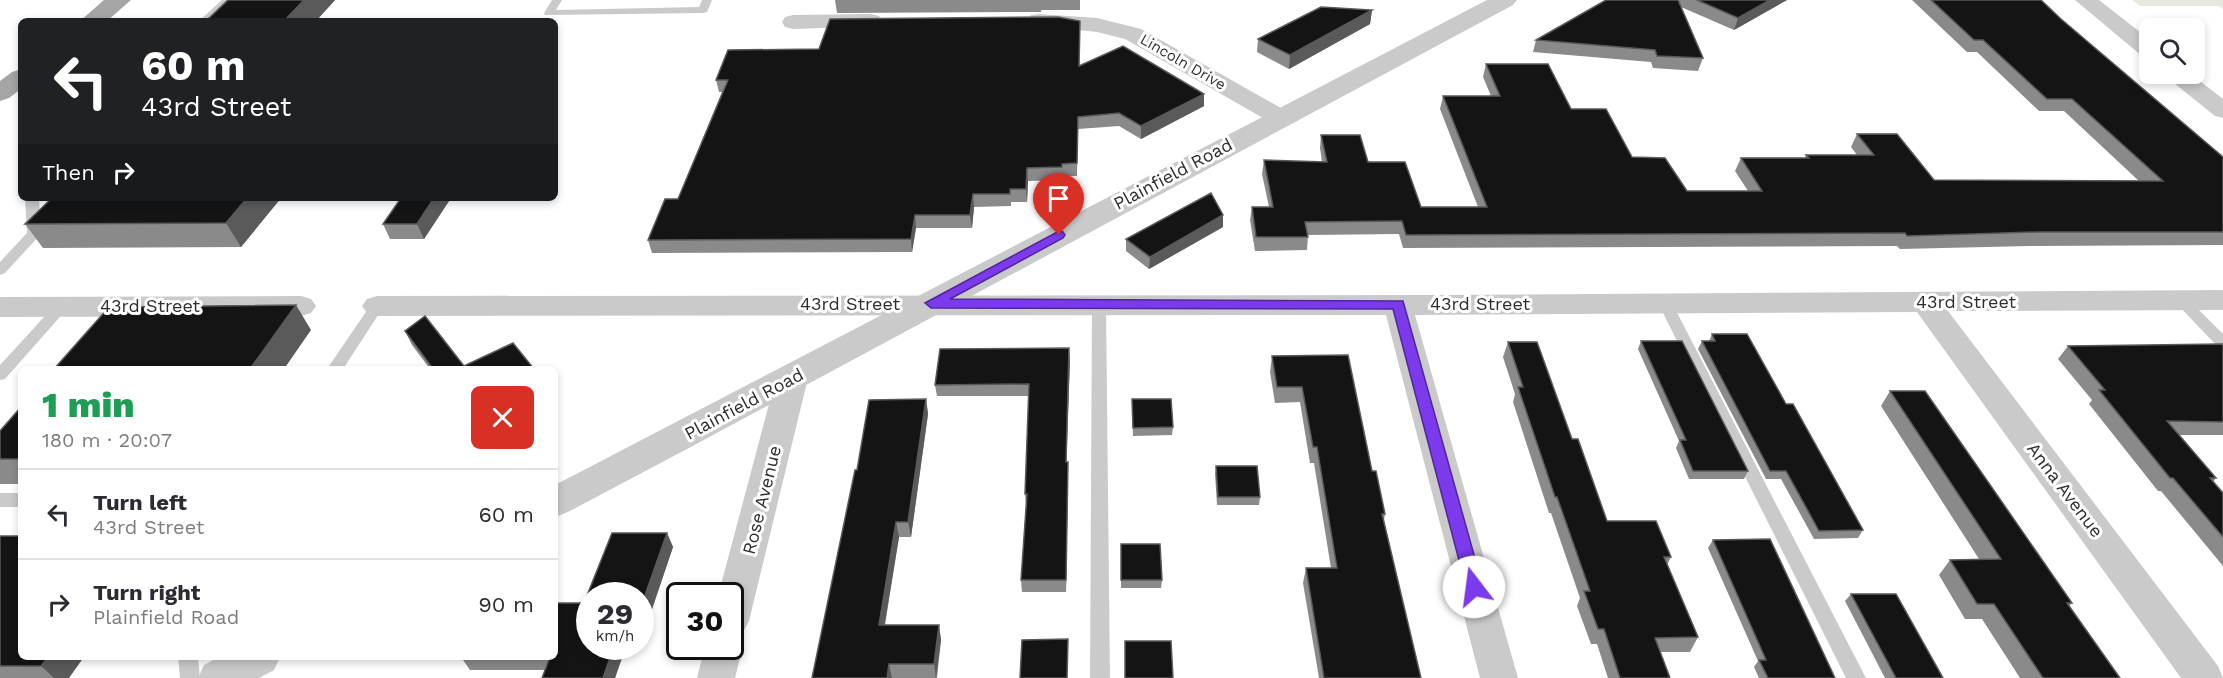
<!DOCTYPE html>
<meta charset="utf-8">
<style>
body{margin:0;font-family:"Work Sans",sans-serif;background:#f7f7f7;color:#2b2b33;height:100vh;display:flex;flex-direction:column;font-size:22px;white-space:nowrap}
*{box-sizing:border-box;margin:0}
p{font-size:20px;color:#7c7c81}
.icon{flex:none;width:33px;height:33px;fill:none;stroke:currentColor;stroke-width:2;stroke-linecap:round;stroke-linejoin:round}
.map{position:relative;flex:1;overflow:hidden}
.drawer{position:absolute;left:18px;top:366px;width:540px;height:294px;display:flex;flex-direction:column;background:#fff;border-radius:9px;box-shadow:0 3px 9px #0003}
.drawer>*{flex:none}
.guide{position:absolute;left:18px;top:18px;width:540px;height:183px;border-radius:9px;box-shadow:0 3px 9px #0003;background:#202124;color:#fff;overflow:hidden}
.controls{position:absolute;left:2139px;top:18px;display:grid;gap:12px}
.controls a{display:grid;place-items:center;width:66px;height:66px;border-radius:9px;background:#fff;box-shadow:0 3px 9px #0003;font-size:30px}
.speed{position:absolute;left:576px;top:582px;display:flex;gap:12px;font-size:30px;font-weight:700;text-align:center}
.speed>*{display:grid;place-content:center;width:78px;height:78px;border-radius:50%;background:#fff;box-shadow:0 3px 9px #0003;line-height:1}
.speed small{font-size:15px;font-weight:400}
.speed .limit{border:3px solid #111;border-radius:9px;background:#fff;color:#111}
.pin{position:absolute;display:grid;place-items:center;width:51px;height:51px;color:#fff;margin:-62px -26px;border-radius:50% 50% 50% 0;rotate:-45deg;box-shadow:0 0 6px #0007}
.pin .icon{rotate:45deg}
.me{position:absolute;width:66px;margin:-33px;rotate:345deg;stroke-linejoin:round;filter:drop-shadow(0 0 4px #0008)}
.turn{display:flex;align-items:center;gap:21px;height:126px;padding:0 24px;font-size:27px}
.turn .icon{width:78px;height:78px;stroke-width:2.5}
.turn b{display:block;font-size:42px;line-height:51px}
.then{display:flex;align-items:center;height:57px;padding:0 24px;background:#0003;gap:12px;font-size:22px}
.round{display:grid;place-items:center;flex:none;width:63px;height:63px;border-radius:9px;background:#f7f7f7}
.overview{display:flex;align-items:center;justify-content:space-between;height:102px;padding:0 24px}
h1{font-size:36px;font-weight:800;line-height:45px;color:#1e9e55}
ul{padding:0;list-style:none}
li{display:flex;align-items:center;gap:18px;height:90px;padding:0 24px;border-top:2px solid #e1e1e2}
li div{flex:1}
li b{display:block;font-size:22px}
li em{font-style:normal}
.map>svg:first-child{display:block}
.green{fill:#e4eadb}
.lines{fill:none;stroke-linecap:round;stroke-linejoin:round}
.service{fill:#cacaca;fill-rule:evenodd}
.minor{fill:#cacaca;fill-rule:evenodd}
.tertiary{fill:#cacaca;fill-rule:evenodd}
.primary{fill:#a5a5a5;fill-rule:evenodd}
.wall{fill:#8a8a8a}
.shaded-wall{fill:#5a5a5a}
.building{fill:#141414;stroke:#5a5a5a;stroke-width:1.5}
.route{fill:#7c3aed;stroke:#51269a;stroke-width:1.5}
.labels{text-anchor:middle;stroke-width:6;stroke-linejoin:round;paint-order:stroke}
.far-street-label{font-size:15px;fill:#2d2d2d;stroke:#fff}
.street-label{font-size:18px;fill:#2d2d2d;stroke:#fff}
</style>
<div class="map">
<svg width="2223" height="678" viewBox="0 0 2223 678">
<rect width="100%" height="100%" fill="#fff"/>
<path class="green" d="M 2132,0 L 2223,0 L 2223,9 L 2219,6 L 2140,6 Z"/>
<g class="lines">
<path class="service" d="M 222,0 L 233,0 L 210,21 L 199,21 Z
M 552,0 L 562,0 L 556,10 L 699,7 L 702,0 L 712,0 L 707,12 L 703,13 L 545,15 L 544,13 Z
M 25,198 L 39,198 L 41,234 L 5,273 L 0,275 L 0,262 L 27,233 Z
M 2181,295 L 2186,297 L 2223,334 L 2223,348 L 2218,347 L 2176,303 L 2174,300 Z
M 1665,298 L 1672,303 L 1866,678 L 1846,678 L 1658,303 Z
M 1099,299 L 1106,304 L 1110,678 L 1090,678 L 1092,304 Z
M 377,301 L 384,306 L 343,369 L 327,369 L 372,303 Z
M 61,302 L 66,304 L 68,307 L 66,310 L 5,379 L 0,380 L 0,365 L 56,304 Z
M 0,493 L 21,493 L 21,507 L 0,507 Z
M 178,657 L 198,657 L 200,678 L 180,678 Z"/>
<path class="minor" d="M 2075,0 L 2099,0 L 2150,40 L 2150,58 L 2142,56 Z
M 871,14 L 879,16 L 882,21 L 879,26 L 793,29 L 785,27 L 782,22 L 785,17 L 793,15 Z
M 1039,14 L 1097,18 L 1141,29 L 1288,112 L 1291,117 L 1288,122 L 1279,124 L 1270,122 L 1125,39 L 1097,32 L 1031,25 L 1028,20 L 1031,15 Z
M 2166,74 L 2191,74 L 2223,99 L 2223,118 L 2215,116 L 2169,79 Z
M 2223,290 L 2223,310 L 1948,311 L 2218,666 L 2223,678 L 2181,678 L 1917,312 L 1415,315 L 1518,678 L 1480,678 L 1386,315 L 377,316 L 367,313 L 362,306 L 367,299 L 377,296 L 1431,295 Z
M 301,296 L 311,299 L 316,306 L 311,313 L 301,316 L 0,317 L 0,297 Z
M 792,367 L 803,370 L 808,378 L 749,621 L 743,632 L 737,634 L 743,646 L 735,678 L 697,678 L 705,646 L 730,646 L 730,596 L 718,596 L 776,378 L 781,370 Z"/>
<path class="tertiary" d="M 1487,0 L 1517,0 L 1513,5 L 687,449 L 568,512 L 555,517 L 555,485 Z
M 219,657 L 280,657 L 274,670 L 259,678 L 198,678 L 204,665 Z"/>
<path class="primary" d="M 104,0 L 131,0 L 107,21 L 80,21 Z
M 21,69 L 21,89 L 9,98 L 0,101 L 0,81 L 12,72 Z"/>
</g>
<path class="wall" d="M 335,0 L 316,21 L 208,21 L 207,20 Z
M 835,0 L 1080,0 L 1080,10 L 1041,10 L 1041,12 L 837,13 Z
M 1606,0 L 1787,0 L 1734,30 L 1681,7 L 1703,58 L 1698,71 L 1653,68 L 1651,62 L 1533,52 L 1536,40 Z
M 1912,0 L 2041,0 L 2061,19 L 2223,157 L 2223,245 L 2029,246 L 1900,249 L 1897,246 L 1403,248 L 1399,234 L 1308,235 L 1307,250 L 1255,251 L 1250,220 L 1252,207 L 1269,207 L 1262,174 L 1264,160 L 1322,162 L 1320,148 L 1321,135 L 1368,162 L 1421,207 L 1478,207 L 1440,109 L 1443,96 L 1491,96 L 1483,77 L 1486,64 L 1571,109 L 1632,157 L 1687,191 L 1748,191 L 1735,171 L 1741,158 L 1805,158 L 1806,155 L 1857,155 L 1851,147 L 1857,134 L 1934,180 L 2139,181 L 2064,111 L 2039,111 L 1977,52 L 1967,52 Z
M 1372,10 L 1370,24 L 1289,69 L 1257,52 L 1258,39 Z
M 1080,66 L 1204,106 L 1141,139 L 1119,126 L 1078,129 L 1077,176 L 1062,176 L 1062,180 L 1028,181 L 1027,202 L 1011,202 L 1011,206 L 974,207 L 972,228 L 916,228 L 912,252 L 652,253 L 648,240 L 678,199 L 722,92 L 719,92 L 716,80 Z
M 52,198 L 281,198 L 241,247 L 43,248 L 25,224 Z
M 401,198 L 451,198 L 424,239 L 390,239 L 383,224 Z
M 1223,227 L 1149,269 L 1126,251 L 1126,239 Z
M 405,331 L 464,366 L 534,369 L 430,369 L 412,345 Z
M 1712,334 L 1786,404 L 1863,530 L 1858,538 L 1814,539 L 1781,479 L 1766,479 L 1698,349 L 1702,341 L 1709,341 Z
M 1641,341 L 1748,471 L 1744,479 L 1689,479 L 1676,448 L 1679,441 L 1638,349 Z
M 1508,342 L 1572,439 L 1607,521 L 1671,557 L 1667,565 L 1698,637 L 1690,652 L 1660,652 L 1670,678 L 1608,678 L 1597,644 L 1591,644 L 1577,606 L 1580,598 L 1551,513 L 1549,513 L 1513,402 L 1515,394 L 1503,357 Z
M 2223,344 L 2223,435 L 2179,435 L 2216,478 L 2213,482 L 2223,493 L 2223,566 L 2161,491 L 2158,491 L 2089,404 L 2092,400 L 2058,359 L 2068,346 Z
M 1348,355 L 1372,471 L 1385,514 L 1384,520 L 1421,678 L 1319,678 L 1303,583 L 1306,568 L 1331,568 L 1314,463 L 1310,463 L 1300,402 L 1275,403 L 1270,372 L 1272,356 Z
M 1070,360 L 1066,462 L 1068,474 L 1066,592 L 1022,592 L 1021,580 L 1026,505 L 1025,494 L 1029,396 L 937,396 L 935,385 Z
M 1890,391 L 2072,603 L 2069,606 L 2120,678 L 2020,678 L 1982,619 L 1965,619 L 1939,575 L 1950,560 L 1979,559 L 1881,406 Z
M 926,399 L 928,414 L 911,537 L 899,537 L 885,625 L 939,625 L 941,640 L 937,678 L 812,678 L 857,470 Z
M 1132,399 L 1173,427 L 1172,435 L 1133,436 Z
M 21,407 L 21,484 L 0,484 L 0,431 Z
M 1216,466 L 1260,497 L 1259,505 L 1217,505 L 1215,474 Z
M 612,533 L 667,533 L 673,547 L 650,615 L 640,615 L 640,596 L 590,596 L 590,646 L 626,646 L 615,678 L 542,678 L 545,670 L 470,670 L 461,657 L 555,657 L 555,603 L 584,603 Z
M 0,536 L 69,678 L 0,678 Z
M 1713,540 L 1835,678 L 1759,678 L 1754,667 L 1758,661 L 1708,548 Z
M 1121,544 L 1162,580 L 1161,588 L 1121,588 Z
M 1851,594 L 1943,678 L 1885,678 L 1845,601 Z"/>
<path class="shaded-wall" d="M 304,0 L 335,0 L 316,21 L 284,21 Z
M 1770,0 L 1787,0 L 1734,30 L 1738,18 Z
M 1372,10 L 1370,24 L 1289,69 L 1290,55 Z
M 1204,94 L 1204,106 L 1141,139 L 1141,126 Z
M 1027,168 L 1028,181 L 1027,202 L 1026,189 Z
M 973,194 L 974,207 L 972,228 L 970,215 Z
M 247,198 L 281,198 L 241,247 L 226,223 Z
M 434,198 L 451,198 L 424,239 L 417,224 Z
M 915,215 L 916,228 L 912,252 L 911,239 Z
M 1223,215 L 1223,227 L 1149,269 L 1150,257 Z
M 296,305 L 311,330 L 284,369 L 250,369 Z
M 1069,348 L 1070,360 L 1066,474 L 1066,462 Z
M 926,399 L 928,414 L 911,537 L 908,522 Z
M 1068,462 L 1068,474 L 1066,592 L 1066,580 Z
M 896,522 L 899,537 L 882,640 L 879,625 Z
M 667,533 L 673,547 L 650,615 L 643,601 Z
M 939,625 L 941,640 L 936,678 L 934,664 Z
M 614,646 L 626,646 L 615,678 L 603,678 Z
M 48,657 L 84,657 L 69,678 L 54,678 L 41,666 Z
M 889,664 L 892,678 L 887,678 Z"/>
<path class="building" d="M 228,0 L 304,0 L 284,21 L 240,21 L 242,19 L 207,20 Z
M 1606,0 L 1678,0 L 1703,58 L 1657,56 L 1655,50 L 1536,40 Z
M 1697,0 L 1770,0 L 1738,18 Z
M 1931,0 L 2041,0 L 2061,19 L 2223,157 L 2223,232 L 2038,232 L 1907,236 L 1905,233 L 1406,235 L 1402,221 L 1305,222 L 1308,237 L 1256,237 L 1252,207 L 1273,207 L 1264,160 L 1327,162 L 1321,135 L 1360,135 L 1368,162 L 1405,162 L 1421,207 L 1487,207 L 1443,96 L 1500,96 L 1486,64 L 1548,64 L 1571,109 L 1606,109 L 1632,157 L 1665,158 L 1687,191 L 1762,191 L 1741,158 L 1809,158 L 1806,155 L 1874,155 L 1857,134 L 1897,134 L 1934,180 L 2163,181 L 2072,99 L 2047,99 L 1983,40 L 1974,40 Z
M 1321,7 L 1372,10 L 1290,55 L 1258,39 Z
M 1058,17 L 1080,21 L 1079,66 L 1123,46 L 1204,94 L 1141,126 L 1119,113 L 1078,117 L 1077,163 L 1062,164 L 1062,167 L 1027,168 L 1026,189 L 1010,189 L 1010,194 L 973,194 L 970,215 L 915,215 L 911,239 L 648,240 L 665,199 L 678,199 L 728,80 L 716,80 L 728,50 L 819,49 L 830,19 Z
M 1211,193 L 1223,215 L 1150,257 L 1126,239 Z
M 52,198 L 247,198 L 226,223 L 25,224 Z
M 401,198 L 434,198 L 417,224 L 383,224 Z
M 296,305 L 250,369 L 54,369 L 109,307 Z
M 425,316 L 464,366 L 513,343 L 534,369 L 433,369 L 405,331 Z
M 1712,334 L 1747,334 L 1786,404 L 1793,404 L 1863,530 L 1819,531 L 1786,471 L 1770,471 L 1702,341 L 1715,341 Z
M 1641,341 L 1682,341 L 1748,471 L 1693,471 L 1680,440 L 1686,440 Z
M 1508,342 L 1537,342 L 1572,439 L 1578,439 L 1607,521 L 1656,521 L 1671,557 L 1664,557 L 1698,637 L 1655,638 L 1670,678 L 1620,678 L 1604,629 L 1598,629 L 1584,591 L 1590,591 L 1557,497 L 1555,497 L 1518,387 L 1523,387 Z
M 2223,344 L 2223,422 L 2167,421 L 2216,478 L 2210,478 L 2223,493 L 2223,537 L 2173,478 L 2170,478 L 2099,390 L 2105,390 L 2068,346 Z
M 1069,348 L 1066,462 L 1068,462 L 1066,580 L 1021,580 L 1027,494 L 1025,494 L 1029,384 L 935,385 L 940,349 Z
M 1348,355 L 1372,471 L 1376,471 L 1385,514 L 1382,514 L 1421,678 L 1324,678 L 1306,568 L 1337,568 L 1317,447 L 1313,447 L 1302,387 L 1277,387 L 1272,356 Z
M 1890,391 L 1925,391 L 2072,603 L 2067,603 L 2120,678 L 2043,678 L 1994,604 L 1977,604 L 1950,560 L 2001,559 Z
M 926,399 L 908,522 L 896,522 L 879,625 L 939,625 L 934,664 L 889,664 L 887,678 L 812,678 L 855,470 L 857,470 L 869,400 Z
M 1132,399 L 1171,399 L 1173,427 L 1133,428 Z
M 21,407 L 21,459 L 0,459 L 0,431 Z
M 1216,466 L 1257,466 L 1260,497 L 1218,497 Z
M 612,533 L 667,533 L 643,601 L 640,601 L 640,596 L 590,596 L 590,646 L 614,646 L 603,678 L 542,678 L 550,657 L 555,657 L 555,603 L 584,603 Z
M 0,536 L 21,536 L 21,657 L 48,657 L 41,666 L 0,666 Z
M 1770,539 L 1835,678 L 1768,678 L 1759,660 L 1766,660 L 1713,540 Z
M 1121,544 L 1160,544 L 1162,580 L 1121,580 Z
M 1851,594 L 1896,594 L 1943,678 L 1896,678 Z
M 1068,639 L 1067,678 L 1020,678 L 1022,640 Z
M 1125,641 L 1171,641 L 1173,678 L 1125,678 Z"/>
<path class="route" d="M 1059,231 L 1063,232 L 1065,235 L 1063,238 L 950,299 L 1403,301 L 1483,587 L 1480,592 L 1474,594 L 1469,592 L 1466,587 L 1393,309 L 931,308 L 925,303 Z"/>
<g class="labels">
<g class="far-street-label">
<text transform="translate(1183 62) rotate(30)" y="5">Lincoln Drive</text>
</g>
<g class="street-label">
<text transform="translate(1173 174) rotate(-28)" y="6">Plainfield Road</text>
<text x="1966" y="308">43rd Street</text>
<text x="850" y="310">43rd Street</text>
<text x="1480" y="310">43rd Street</text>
<text x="150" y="312">43rd Street</text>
<text transform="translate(744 404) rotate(-28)" y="6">Plainfield Road</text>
<text transform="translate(2065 490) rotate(53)" y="6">Anna Avenue</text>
<text transform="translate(762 500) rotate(-76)" y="6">Rose Avenue</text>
</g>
</g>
</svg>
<div class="controls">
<a><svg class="icon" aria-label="search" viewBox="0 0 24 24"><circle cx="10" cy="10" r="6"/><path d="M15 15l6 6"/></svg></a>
</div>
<div class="speed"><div>29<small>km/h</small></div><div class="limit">30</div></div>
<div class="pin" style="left:1059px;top:235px;background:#d93025"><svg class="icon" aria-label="arrive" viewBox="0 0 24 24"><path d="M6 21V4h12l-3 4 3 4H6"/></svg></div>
<svg class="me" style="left:1474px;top:587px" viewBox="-20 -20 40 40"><circle r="19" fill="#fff"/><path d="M0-13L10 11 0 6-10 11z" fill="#7c3aed"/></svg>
<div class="guide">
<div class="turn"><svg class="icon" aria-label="left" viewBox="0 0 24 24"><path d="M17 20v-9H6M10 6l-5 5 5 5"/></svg><div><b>60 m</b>43rd Street</div></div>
<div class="then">Then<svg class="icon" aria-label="right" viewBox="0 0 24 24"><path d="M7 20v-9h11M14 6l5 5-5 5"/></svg></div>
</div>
<section class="drawer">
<div class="overview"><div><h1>1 min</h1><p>180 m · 20:07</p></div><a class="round" style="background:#d93025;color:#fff"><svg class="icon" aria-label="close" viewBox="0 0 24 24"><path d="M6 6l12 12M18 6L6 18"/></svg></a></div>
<ul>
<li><svg class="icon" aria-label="left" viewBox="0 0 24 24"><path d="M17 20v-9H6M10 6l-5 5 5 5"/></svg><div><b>Turn left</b><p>43rd Street</p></div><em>60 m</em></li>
<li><svg class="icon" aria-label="right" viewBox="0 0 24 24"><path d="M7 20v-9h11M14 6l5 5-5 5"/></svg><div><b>Turn right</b><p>Plainfield Road</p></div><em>90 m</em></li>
</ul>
</section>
</div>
